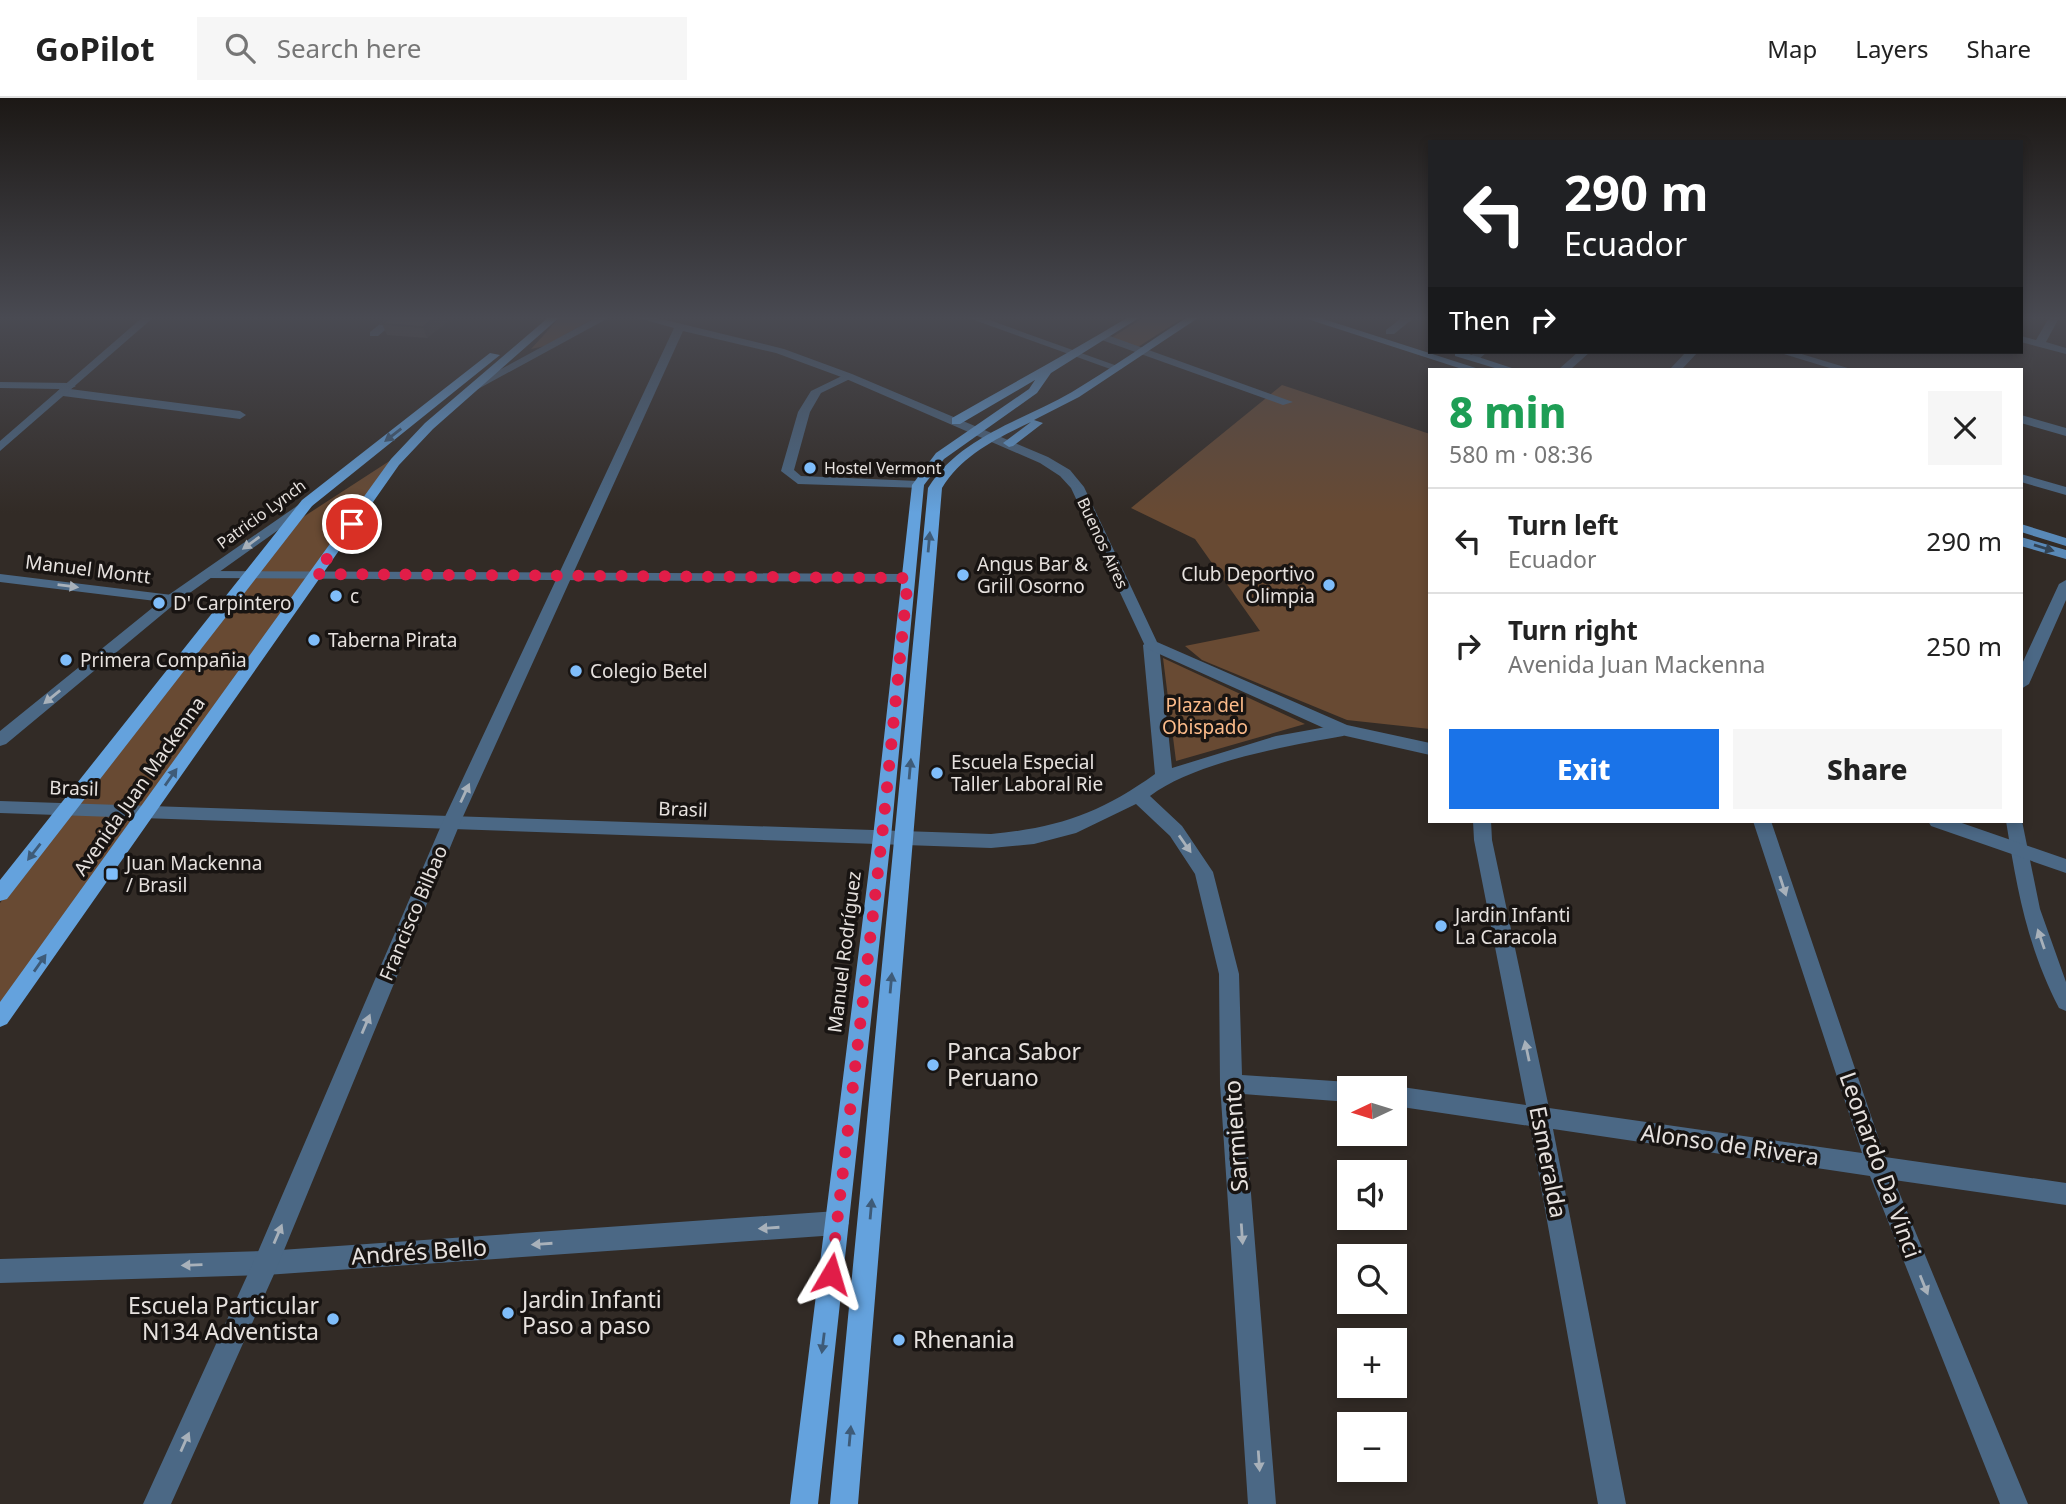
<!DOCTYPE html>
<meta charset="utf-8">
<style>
body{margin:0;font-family:"Noto Sans",sans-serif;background:#f6f6f6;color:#222;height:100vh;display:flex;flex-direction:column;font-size:26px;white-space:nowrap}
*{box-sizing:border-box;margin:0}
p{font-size:23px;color:#767676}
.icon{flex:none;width:38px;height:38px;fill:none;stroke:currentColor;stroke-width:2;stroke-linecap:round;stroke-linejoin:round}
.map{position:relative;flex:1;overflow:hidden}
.sheet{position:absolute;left:1428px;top:270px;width:595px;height:455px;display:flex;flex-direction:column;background:#fff;border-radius:0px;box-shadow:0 4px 10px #0003}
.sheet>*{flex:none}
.guide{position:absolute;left:1428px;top:42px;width:595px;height:214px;border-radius:0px;box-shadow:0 4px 10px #0003;background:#202124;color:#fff;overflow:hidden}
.needle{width:46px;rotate:266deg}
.tools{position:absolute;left:1337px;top:978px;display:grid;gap:14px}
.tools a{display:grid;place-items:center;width:70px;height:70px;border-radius:0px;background:#fff;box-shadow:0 4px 10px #0003;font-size:35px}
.pin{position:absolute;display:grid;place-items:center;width:60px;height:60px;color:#fff;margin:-30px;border:4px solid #fff;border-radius:50%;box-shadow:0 2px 7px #0007}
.me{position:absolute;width:77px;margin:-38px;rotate:7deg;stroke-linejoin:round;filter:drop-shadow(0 0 5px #0008)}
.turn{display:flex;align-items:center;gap:24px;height:147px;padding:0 21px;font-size:32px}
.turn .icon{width:91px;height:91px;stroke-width:2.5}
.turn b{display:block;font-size:49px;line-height:60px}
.then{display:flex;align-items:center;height:66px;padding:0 21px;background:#0003;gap:14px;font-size:26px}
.round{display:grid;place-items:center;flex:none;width:74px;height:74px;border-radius:0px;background:#f6f6f6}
.head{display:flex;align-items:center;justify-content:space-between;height:119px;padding:0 21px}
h1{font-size:42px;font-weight:800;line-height:52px;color:#1e9e55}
.cta{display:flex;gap:14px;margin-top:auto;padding:14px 21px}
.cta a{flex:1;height:80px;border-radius:0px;background:#1a73e8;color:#fff;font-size:28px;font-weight:800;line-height:80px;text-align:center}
.cta a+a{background:#f6f6f6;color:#222}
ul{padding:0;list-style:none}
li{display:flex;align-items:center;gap:21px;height:105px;padding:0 21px;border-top:2px solid #e0e0e0}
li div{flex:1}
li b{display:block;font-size:26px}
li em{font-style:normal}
header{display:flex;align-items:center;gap:42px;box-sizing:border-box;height:98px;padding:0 35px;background:#fff;border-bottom:2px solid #e0e0e0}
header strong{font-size:33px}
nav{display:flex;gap:38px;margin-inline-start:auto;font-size:24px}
.search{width:490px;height:63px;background:#f6f6f6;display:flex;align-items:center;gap:18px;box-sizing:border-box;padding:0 24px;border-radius:0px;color:#767676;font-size:26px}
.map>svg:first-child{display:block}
.green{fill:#684a33}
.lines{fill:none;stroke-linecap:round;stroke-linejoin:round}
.minor{fill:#4b6885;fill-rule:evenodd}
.tertiary{fill:#4b6885;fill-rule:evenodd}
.secondary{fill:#5989b7;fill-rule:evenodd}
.primary{fill:#64a2dd;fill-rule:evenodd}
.wall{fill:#48413c}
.shaded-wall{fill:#3b3531}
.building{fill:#544c46;stroke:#3b3531;stroke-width:2}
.oneway{fill:#3e5b78}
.oneway2{fill:#a8b1ba}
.oneway3{fill:#324354}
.route{stroke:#e11d48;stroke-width:12;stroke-dasharray:0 21.6}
.poi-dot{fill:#7fbdfa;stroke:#181412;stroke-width:2.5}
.labels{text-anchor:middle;stroke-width:7;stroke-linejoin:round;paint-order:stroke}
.far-poi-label{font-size:16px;fill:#e6e1de;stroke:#181412;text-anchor:start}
.far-street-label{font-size:16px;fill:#e6e1de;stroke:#181412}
.poi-label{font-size:19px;fill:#e6e1de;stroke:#181412;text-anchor:start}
.street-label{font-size:19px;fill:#e6e1de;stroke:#181412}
.park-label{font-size:19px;fill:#fcbb8a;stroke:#181412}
.near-poi-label{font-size:23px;fill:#e6e1de;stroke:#181412;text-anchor:start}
.near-street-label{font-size:23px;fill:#e6e1de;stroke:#181412}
</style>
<header>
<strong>GoPilot</strong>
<div class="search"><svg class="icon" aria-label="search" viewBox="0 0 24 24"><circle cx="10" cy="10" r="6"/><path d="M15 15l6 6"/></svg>Search here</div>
<nav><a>Map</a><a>Layers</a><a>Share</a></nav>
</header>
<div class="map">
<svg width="2066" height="1406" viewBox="0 0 2066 1406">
<rect width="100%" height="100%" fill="#322b26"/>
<path class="green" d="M 561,218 L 596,219 L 545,248 L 531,251 Z
M 1146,218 L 1186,218 L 1138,249 L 1111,240 Z
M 1282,287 L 1430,336 L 1430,631 L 1347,622 L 1202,562 L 1185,548 L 1260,533 L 1195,441 L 1131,410 Z
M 391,362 L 0,914 L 0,805 L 297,423 Z
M 1163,560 L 1305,626 L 1176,663 Z"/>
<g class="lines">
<path class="minor" d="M 390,218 L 402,218 L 378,238 L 370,238 L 370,234 Z
M 963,218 L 978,218 L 1123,270 L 1113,272 Z
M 1404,218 L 1416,218 L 1394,236 L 1386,236 L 1386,232 Z
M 2050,218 L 2060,218 L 2046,244 L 2066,250 L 2066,256 L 2021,244 L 2021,238 L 2036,242 Z
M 1099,237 L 1107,237 L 1293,304 L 1283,307 L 1099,241 Z
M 1475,254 L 1487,254 L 1478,262 L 1470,262 L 1468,260 Z
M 1578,254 L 1590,254 L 1571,271 L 1559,271 Z
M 1686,254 L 1698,254 L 1682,271 L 1670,271 Z
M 1777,254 L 1795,254 L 1851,271 L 1833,271 Z
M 848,275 L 854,278 L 852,280 L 821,295 L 810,314 L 794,372 L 801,378 L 918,383 L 924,387 L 923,390 L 798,386 L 781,373 L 798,314 L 811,293 Z
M 0,284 L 70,285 L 76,288 L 70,291 L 240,313 L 246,317 L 240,321 L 63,298 L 57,294 L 60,291 L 0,290 Z
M 2021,317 L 2066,330 L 2066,338 L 2021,325 Z
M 2021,376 L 2066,389 L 2066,397 L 2021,384 Z
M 208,473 L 908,476 L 915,480 L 908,484 L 203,480 L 203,474 Z
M 0,476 L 172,497 L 179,501 L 172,505 L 0,484 Z
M 2066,482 L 2066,502 L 2029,586 L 2021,591 L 2021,568 L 2059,486 Z
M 1151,542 L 1159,547 L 1172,670 L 1276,638 L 1343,626 L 1351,632 L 1343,638 C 1286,648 1195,664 1150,698 L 1182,728 L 1213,774 L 1239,876 L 1242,977 L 1349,984 L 1358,990 L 1349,990 L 1349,1004 L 1243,996 L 1276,1406 L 1248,1406 L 1220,986 L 1219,876 L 1195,776 L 1170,738 L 1136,706 L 1076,735 L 1034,746 L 991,750 L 0,715 L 0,703 L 991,736 C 1057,730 1101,715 1155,676 L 1143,547 Z
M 2021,718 L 2040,811 L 2066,884 L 2066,913 L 2059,910 C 2027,848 2017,791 2006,723 L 2021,723 Z
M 1473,723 L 1491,723 L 1492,742 L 1549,1010 L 1862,1055 L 1753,723 L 1771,723 L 1885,1059 L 2066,1085 L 2066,1107 L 1894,1082 L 2028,1406 L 2000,1406 L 1870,1078 L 1553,1031 L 1626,1406 L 1598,1406 L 1530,1028 L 1395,1008 L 1395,990 L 1389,990 L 1395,988 L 1526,1007 L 1474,742 Z
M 837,1113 L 845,1117 L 849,1125 L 845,1133 L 837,1137 L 266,1177 L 0,1185 L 0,1161 L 266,1153 Z"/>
<path class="tertiary" d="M 144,218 L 155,218 L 0,353 L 0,343 Z
M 599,218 L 612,218 L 478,291 L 468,289 Z
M 631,218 L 649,218 L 784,251 L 852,276 L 1048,359 L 1070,372 L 1084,389 L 1157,544 L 1347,627 L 1430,645 L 1430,657 L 1337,636 L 1146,550 L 1071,390 L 1060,378 L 1040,365 L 844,280 L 776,255 L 683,233 L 461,723 L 275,1174 L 171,1406 L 143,1406 L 257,1156 L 443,723 L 674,230 Z
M 307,401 L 314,405 L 312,408 L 177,504 L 6,646 L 0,648 L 0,633 L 167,498 Z
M 1928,723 L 1956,723 L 2066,761 L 2066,775 L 1931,728 Z"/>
<path class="secondary" d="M 1298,218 L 1314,218 L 1479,271 L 1462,271 Z
M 1455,254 L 1463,254 L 1515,271 L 1498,271 L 1455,258 Z
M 2021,426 L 2066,440 L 2066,448 L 2021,434 Z
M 2021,439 L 2066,452 L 2066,461 L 2021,448 Z"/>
<path class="primary" d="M 550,218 L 561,218 L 433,331 L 399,367 L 7,926 L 0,929 L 0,904 L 391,361 L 425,325 Z
M 1130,218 L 1142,218 L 1051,275 L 1037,295 L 944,361 L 924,387 L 891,739 L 818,1406 L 790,1406 L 873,739 L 912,387 L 936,355 L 1029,291 L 1035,282 L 960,326 L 952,326 L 952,320 C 1011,286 1071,254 1130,218 Z
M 1189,218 L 1201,218 L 1079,299 L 1034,322 L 1043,325 L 1013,348 L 1009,349 L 1003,345 L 1031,324 C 997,340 962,357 942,390 L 858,1406 L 830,1406 L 928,390 C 961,338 1022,323 1072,294 C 1112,270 1150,243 1189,218 Z
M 490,255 L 500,257 L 312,408 L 7,801 L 0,803 L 0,782 L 302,402 Z"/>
</g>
<path class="wall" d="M 392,218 L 454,218 L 427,240 L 387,237 L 382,226 Z"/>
<path class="shaded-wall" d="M 437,218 L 454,218 L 427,240 L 423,229 Z"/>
<path class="building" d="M 392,218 L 437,218 L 423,229 L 382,226 Z"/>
<defs><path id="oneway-solid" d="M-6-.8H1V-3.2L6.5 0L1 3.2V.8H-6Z" transform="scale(1.75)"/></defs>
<g class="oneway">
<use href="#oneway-solid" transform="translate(393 337) rotate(142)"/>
<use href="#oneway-solid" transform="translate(929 444) rotate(-85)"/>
<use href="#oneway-solid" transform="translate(910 671) rotate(-85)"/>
<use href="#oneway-solid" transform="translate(171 679) rotate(-55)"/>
<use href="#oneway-solid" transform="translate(34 754) rotate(128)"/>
<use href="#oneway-solid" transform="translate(40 865) rotate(-55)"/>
<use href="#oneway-solid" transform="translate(891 885) rotate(-85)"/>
<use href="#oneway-solid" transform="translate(871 1111) rotate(-85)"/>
<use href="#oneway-solid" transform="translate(823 1245) rotate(97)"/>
<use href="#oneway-solid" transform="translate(850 1338) rotate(-85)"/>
</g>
<g class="oneway2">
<use href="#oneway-solid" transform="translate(251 445) rotate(144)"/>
<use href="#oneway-solid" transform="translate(68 488) rotate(7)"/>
<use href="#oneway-solid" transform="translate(52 599) rotate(141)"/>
<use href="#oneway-solid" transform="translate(465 695) rotate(-65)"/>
<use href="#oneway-solid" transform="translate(1185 746) rotate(55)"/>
<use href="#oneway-solid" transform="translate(1783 788) rotate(72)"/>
<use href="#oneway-solid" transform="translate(2041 841) rotate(-109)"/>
<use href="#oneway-solid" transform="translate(366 926) rotate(-67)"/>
<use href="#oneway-solid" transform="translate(1527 953) rotate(-102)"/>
<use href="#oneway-solid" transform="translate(769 1130) rotate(176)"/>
<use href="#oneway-solid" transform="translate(278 1136) rotate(-67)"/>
<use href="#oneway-solid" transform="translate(1242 1136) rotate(86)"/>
<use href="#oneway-solid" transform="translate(542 1146) rotate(176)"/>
<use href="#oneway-solid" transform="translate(192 1167) rotate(178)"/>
<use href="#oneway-solid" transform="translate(1924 1187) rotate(68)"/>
<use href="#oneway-solid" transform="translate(185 1344) rotate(-66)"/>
<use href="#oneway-solid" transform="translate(1259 1363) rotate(86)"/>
</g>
<use class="oneway3" href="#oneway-solid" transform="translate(2044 450) rotate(17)"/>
<linearGradient id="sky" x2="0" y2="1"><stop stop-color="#1c1815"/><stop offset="0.53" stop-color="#494a52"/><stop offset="1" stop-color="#494a52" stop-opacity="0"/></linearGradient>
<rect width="2066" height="415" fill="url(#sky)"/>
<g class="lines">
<path class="route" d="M 352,426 L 316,476 L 908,480 L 882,739 L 831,1176"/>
</g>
<g class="poi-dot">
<circle cx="810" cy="370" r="7"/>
<circle cx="963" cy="477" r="7"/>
<circle cx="1329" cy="487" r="7"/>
<circle cx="336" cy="498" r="7"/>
<circle cx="159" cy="505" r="7"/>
<circle cx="314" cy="542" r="7"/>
<circle cx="66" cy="562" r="7"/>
<circle cx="576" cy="573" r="7"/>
<circle cx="937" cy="675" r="7"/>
<rect x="105" y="769" width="14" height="14" rx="3.5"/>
<circle cx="1441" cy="828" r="7"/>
<circle cx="933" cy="967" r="7"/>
<circle cx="508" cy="1215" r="7"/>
<circle cx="333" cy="1221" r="7"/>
<circle cx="899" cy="1242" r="7"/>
</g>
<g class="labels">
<g class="far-poi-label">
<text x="824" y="376">Hostel Vermont</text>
</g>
<g class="far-street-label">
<text transform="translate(261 416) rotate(-36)" y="6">Patricio Lynch</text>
<text transform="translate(1103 445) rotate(65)" y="6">Buenos Aires</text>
</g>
<g class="poi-label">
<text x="977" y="473">Angus Bar &amp;<tspan x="977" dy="22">Grill Osorno</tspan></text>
<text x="1315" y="483" text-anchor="end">Club Deportivo<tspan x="1315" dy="22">Olimpia</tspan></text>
<text x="350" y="505">c</text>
<text x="173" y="512">D' Carpintero</text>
<text x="328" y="549">Taberna Pirata</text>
<text x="80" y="569">Primera Compañia</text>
<text x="590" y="580">Colegio Betel</text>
<text x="951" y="671">Escuela Especial<tspan x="951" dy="22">Taller Laboral Rie</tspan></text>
<text x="126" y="772">Juan Mackenna<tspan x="126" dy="22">/ Brasil</tspan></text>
<text x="1455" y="824">Jardin Infanti<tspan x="1455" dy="22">La Caracola</tspan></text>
</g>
<g class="street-label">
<text transform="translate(88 471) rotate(7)" y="7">Manuel Montt</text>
<text transform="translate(139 688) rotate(-55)" y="7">Avenida Juan Mackenna</text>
<text transform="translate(74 690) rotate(2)" y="7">Brasil</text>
<text transform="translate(683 711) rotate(2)" y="7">Brasil</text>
<text transform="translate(413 815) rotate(-67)" y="7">Francisco Bilbao</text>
<text transform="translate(844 854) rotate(-83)" y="7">Manuel Rodríguez</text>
</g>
<g class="park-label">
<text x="1205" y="614">Plaza del<tspan x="1205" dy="22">Obispado</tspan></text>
</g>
<g class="near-poi-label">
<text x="947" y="962">Panca Sabor<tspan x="947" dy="26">Peruano</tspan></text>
<text x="522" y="1210">Jardin Infanti<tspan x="522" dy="26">Paso a paso</tspan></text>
<text x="319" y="1216" text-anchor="end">Escuela Particular<tspan x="319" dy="26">N134 Adventista</tspan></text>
<text x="913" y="1250">Rhenania</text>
</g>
<g class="near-street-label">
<text transform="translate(1236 1038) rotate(-94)" y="8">Sarmiento</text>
<text transform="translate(1730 1047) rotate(8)" y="8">Alonso de Rivera</text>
<text transform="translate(1548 1064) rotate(79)" y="8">Esmeralda</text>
<text transform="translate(1880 1067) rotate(70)" y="8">Leonardo Da Vinci</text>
<text transform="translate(419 1154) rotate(-4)" y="8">Andrés Bello</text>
</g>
</g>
</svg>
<div class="tools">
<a><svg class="needle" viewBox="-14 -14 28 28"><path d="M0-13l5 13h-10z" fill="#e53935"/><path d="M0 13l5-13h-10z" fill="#767676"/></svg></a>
<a><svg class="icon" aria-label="sound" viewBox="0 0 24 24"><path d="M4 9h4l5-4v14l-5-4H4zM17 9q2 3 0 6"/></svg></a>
<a><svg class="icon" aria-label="search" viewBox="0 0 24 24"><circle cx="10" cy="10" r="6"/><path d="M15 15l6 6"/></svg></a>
<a>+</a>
<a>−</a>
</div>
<div class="pin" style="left:352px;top:426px;background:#d93025"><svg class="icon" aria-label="arrive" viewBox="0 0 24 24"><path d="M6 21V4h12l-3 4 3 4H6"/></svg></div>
<svg class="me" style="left:831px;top:1176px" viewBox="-20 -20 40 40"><path d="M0-17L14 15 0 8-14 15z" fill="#e11d48" stroke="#fff" stroke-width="4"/></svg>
<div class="guide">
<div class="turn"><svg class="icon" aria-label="left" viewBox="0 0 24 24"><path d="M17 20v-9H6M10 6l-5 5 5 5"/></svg><div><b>290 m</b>Ecuador</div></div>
<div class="then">Then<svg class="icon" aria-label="right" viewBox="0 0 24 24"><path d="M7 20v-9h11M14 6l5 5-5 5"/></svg></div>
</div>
<section class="sheet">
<div class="head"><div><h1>8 min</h1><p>580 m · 08:36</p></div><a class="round"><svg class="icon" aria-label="close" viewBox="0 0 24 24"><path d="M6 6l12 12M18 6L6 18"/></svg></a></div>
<ul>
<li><svg class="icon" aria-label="left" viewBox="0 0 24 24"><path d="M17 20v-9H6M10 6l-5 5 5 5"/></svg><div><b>Turn left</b><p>Ecuador</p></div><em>290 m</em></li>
<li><svg class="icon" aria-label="right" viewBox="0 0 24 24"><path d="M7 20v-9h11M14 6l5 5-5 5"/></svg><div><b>Turn right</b><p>Avenida Juan Mackenna</p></div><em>250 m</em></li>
</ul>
<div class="cta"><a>Exit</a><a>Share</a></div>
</section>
</div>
